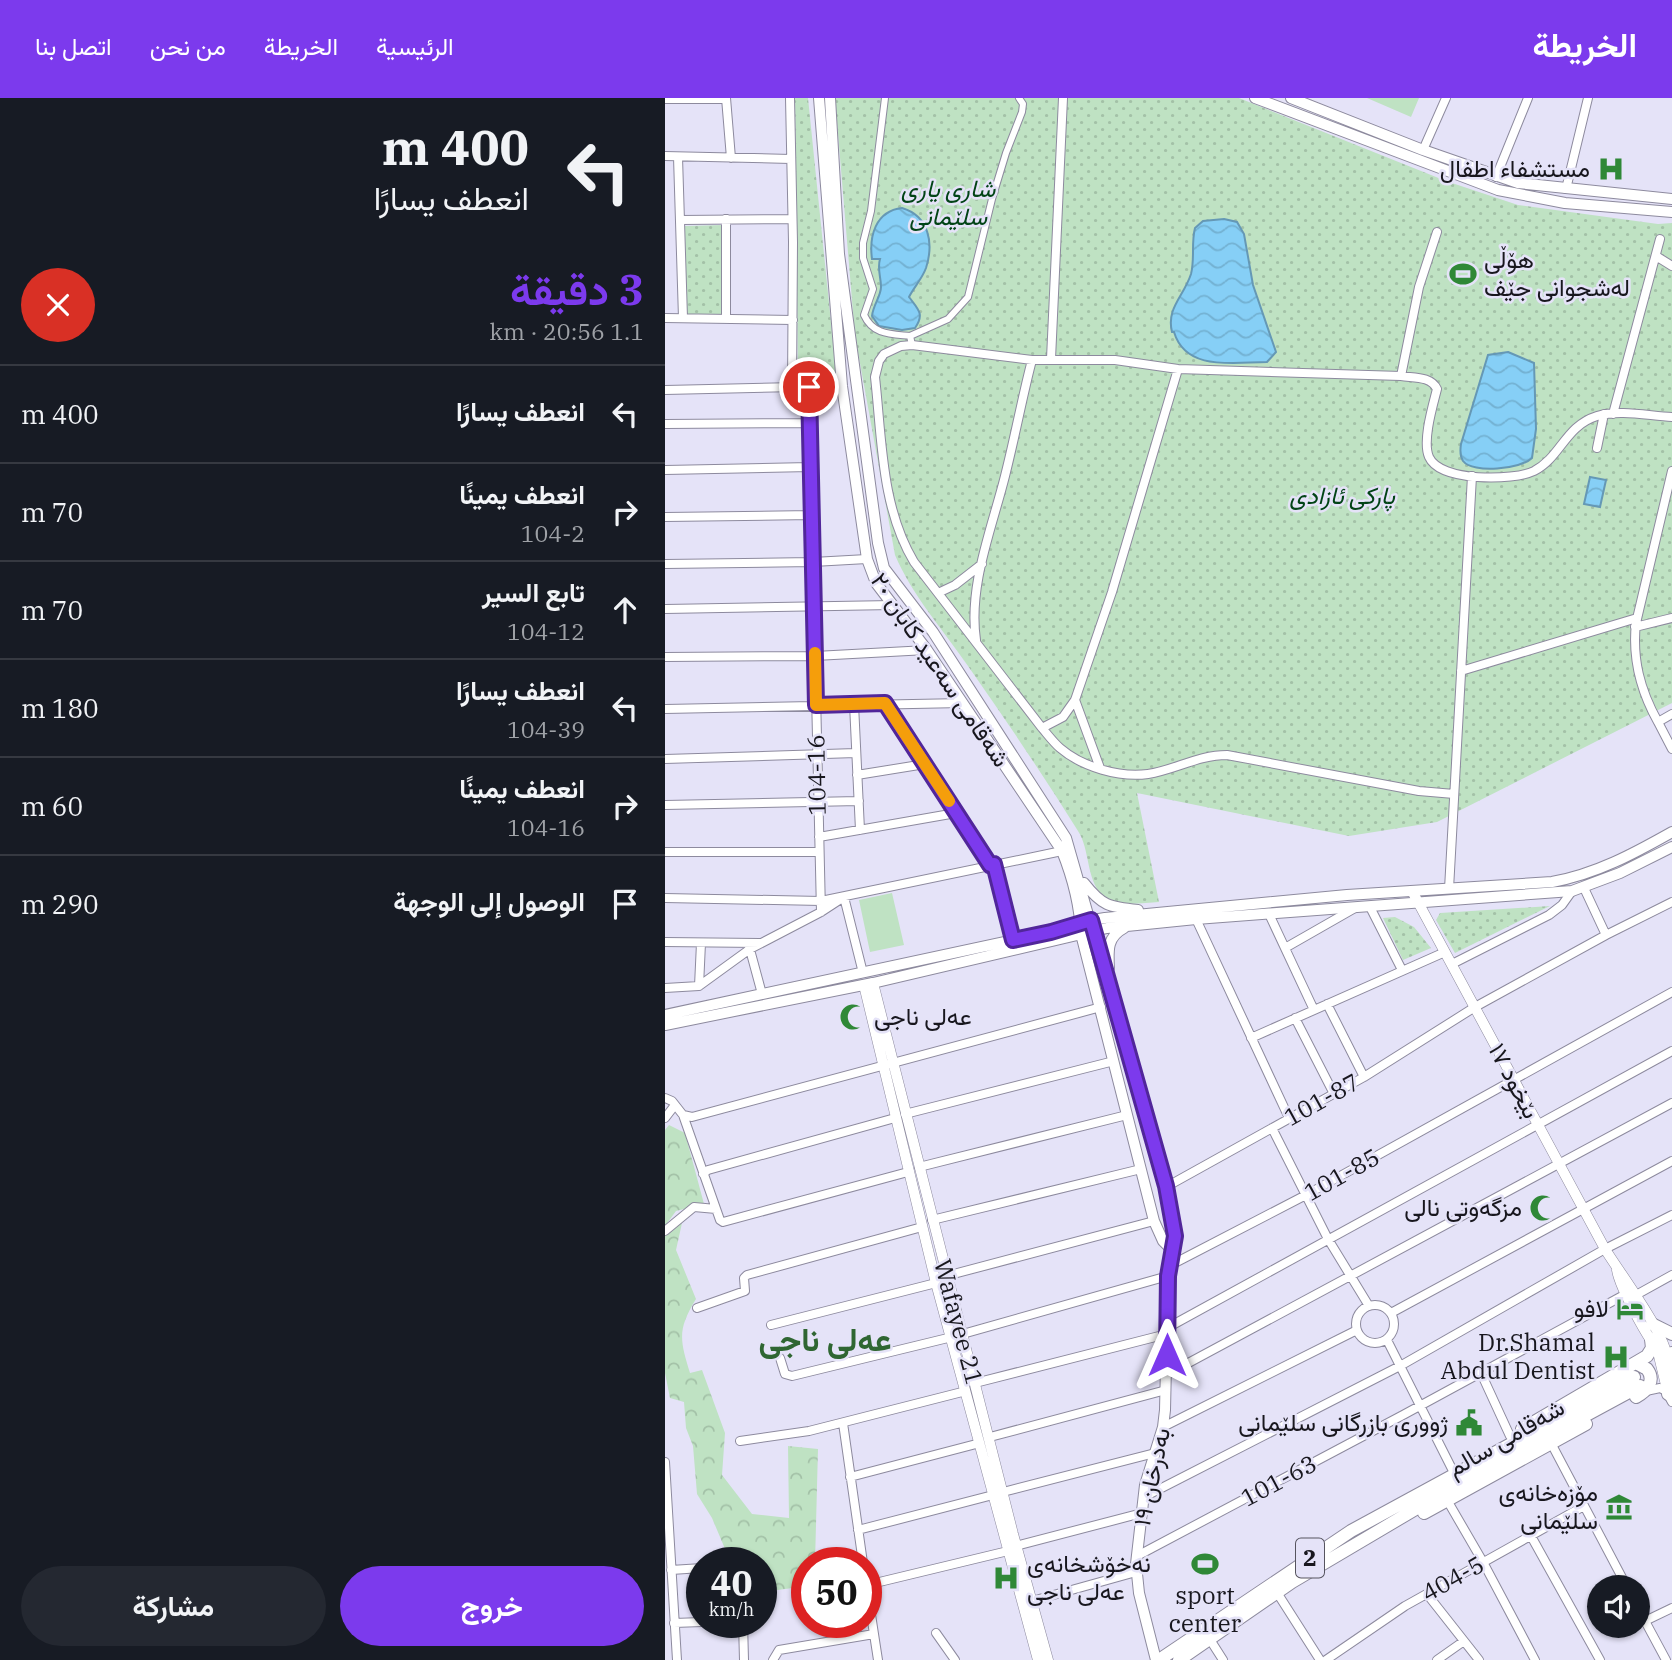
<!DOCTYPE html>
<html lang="ar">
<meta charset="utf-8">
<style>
body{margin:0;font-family:"IBM Plex Serif",Vazirmatn,serif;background:#242831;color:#f1f3f6;direction:rtl;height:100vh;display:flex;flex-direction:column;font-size:26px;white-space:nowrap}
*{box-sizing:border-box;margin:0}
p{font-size:23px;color:#9ea1a6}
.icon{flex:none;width:38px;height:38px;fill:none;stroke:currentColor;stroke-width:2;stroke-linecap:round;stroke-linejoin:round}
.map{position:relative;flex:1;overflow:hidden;direction:ltr}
.drawer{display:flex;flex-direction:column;background:#171b24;width:665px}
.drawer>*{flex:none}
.guide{background:#171b24;color:#f1f3f6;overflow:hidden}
.tools{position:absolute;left:922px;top:1477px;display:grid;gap:14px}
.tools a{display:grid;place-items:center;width:63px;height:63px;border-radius:50%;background:#171b24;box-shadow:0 2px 5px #0004;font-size:35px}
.speed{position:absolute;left:21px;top:1449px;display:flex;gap:14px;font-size:35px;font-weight:700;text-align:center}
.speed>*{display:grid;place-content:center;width:91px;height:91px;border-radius:50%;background:#171b24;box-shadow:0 2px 5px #0004;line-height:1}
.speed small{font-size:18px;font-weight:400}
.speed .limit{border:10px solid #d22;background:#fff;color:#111}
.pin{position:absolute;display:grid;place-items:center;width:60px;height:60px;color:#fff;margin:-30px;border:4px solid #fff;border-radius:50%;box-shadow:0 2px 7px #0007}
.me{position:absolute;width:77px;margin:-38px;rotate:0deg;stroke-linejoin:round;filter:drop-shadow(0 0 5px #0008)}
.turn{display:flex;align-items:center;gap:24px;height:147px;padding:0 21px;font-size:32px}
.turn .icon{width:91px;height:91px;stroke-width:2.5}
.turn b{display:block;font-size:49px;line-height:60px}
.round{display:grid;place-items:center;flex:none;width:74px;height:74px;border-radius:37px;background:#242831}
.summary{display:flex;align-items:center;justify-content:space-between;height:119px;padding:0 21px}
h1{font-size:42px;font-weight:700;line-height:52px;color:#7c3aed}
.primary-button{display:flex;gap:14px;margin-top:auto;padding:14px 21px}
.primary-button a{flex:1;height:80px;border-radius:42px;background:#7c3aed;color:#fff;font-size:28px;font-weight:700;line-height:80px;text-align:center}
.primary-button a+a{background:#242831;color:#f1f3f6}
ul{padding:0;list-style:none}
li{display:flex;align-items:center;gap:21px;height:98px;padding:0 21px;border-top:2px solid #363941}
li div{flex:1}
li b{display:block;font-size:26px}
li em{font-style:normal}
header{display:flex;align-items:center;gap:42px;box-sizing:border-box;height:98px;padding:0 35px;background:#7c3aed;color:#fff}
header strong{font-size:33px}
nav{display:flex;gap:38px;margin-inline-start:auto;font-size:24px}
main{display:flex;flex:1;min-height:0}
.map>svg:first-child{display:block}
.green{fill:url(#green-dots)}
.forest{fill:url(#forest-crowns)}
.pitch{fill:#bfe2c3}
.water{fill:url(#water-waves);stroke:#6598b5;stroke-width:2}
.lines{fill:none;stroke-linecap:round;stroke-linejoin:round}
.pedestrian-casing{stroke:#8d8a9e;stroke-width:8}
.minor-casing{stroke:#8d8a9e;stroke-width:10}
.tertiary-casing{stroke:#8d8a9e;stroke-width:11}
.secondary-casing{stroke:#8d8a9e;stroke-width:12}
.primary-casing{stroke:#8d8a9e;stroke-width:14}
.pedestrian{stroke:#fff;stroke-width:6}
.minor{stroke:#fff;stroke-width:8}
.tertiary{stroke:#fff;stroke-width:10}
.secondary{stroke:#fff;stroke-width:10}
.primary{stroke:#fff;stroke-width:12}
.route-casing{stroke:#51269a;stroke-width:18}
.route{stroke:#7c3aed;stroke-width:12}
.slow{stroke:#f59e0b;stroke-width:12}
.labels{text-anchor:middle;stroke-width:5;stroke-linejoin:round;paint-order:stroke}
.shield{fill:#e5e3f8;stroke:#56545f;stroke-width:2}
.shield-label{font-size:23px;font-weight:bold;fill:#18171e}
.poi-label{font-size:24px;fill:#18171e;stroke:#e5e3f8;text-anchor:end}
.park-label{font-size:24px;font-style:italic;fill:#024416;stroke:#e5e3f8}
.street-label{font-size:24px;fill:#18171e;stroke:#e5e3f8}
.district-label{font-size:32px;font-weight:bold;fill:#2f6632;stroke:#e5e3f8}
</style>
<header>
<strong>الخريطة</strong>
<nav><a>الرئيسية</a><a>الخريطة</a><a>من نحن</a><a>اتصل بنا</a></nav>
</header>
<main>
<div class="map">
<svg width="1007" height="1562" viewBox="0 0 1007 1562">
<defs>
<pattern id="green-dots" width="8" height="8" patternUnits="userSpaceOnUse" patternTransform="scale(1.75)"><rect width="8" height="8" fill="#bfe2c3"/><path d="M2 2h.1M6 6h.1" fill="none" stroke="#a3c1a7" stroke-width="1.8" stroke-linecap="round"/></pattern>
<pattern id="forest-crowns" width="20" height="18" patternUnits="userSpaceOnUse" patternTransform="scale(1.75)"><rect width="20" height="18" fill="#bfe2c3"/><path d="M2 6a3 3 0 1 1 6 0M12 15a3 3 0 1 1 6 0" fill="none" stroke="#a3c1a7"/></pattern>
<pattern id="water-waves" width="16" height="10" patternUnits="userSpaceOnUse" patternTransform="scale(1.75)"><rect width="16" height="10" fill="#86cff6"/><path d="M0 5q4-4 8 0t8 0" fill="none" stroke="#73b1d2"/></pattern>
</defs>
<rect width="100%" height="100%" fill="#e5e3f8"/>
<path class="green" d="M 130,0 L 143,0 L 172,283 L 133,286 Z
M 170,0 L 574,0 L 781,83 L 853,107 L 993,126 L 1007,125 L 1007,605 L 772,724 L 684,738 L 472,695 L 494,804 C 476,805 451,810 437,797 C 421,781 425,751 413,733 C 378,677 341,622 303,568 C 278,532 247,497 230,457 L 190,238 Z
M 59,127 L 60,218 L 21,218 L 20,128 Z
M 885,808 L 790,855 L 771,822 L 775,815 Z
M 730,819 L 749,829 L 766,850 L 738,862 L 718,820 Z"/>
<path class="forest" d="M 4,1027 L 20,1035 L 39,1106 L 11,1113 L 0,1128 L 0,1032 Z
M 17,1125 L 11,1152 L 31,1201 C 12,1232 15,1242 25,1275 L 37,1272 L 60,1335 L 57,1377 L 87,1416 L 124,1420 L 123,1348 L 153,1351 L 150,1465 L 142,1465 L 142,1495 L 137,1495 L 135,1489 L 105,1493 L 96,1485 L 96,1465 L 66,1465 L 47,1420 L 32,1396 L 28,1348 L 21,1330 L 19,1304 L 5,1300 L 0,1275 L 0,1133 Z"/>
<path class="pitch" d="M 702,0 L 754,0 L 746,19 Z
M 227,795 L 239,847 L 205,854 L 194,802 Z"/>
<path class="water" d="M 237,110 C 264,118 269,145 261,170 C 257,181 249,189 244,199 C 253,211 260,216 250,230 L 237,232 L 214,228 L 207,218 C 208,207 216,198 216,189 C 216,179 212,171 215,161 L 207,161 C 204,139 210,113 237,110 Z
M 559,121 L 572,124 L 579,136 L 588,187 L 611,254 L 602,264 C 569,264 521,274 509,234 L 507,234 C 501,210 519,198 526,176 C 530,161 526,145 530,130 L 538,123 Z
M 843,254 L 869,265 L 871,331 L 867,360 C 856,371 808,376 798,363 C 795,358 795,352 796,346 L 823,257 Z
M 925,379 L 941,382 L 935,409 L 919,406 Z"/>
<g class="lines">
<g class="pedestrian-casing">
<path id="pedestrian" d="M 220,0 L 206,113 L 198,145 L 198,160 L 208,191 L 199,217 C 208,237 226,236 245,238 L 247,247
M 245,238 L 283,221 L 303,199 L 327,101 L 341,55 L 357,14 L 358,6 L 354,0"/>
</g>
<g class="minor-casing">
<path id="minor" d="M 61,0 L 66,60
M 125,0 L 128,144 L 127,290
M 0,1 L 61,1
M 758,52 L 781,0
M 0,58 L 126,61
M 13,59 L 18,220
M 831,79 L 863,0
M 901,91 L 923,0
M 61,121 L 61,221
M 15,122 L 127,121
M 991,158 L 1007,168
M 0,220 L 128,222
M 386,261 L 398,0
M 736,278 L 754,189 L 772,134
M 144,289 L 156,814
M 0,292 L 177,288
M 948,316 L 995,141
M 0,326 L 145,325
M 932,350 L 939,316
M 0,372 L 145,369
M 0,419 L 147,417
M 0,466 L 148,464 L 202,461
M 273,495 L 290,487 L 317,466
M 0,511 L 228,507
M 970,529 L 1007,520
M 311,542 C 303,488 327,430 340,378 C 350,339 357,300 367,262
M 0,559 L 150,558 L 262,552
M 796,573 L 972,520
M 410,602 L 435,670
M 220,605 L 325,767
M 189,606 L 195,732
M 0,611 L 298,605
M 1007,616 L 993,624 L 1007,651
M 993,624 C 975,592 967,561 971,525 L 1007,373
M 377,630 L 398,619 L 410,602 L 447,494 L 513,271
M 0,661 L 191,655
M 192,677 L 260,666
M 789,696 L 754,693 L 562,657 C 533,657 510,672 483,676 C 455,680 417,669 395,650 C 389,645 383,637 377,630 L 249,464 C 216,409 217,341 210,279 L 214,263 L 219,256 L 236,248 L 247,247 L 367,262 L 450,262 L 513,271 L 736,278 C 749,280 766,278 772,291 C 768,307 757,343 764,359 C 775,384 848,383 869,373 C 896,359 900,328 932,318 C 955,311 984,318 1007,319
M 0,707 L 194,703
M 154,739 L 291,715
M 0,754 L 154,754
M 329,766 L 348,842
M 919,790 L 941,837
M 784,791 L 807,378
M 0,800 L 156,803 L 397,753
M 705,809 L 737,872
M 604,816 L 649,912
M 531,821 L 624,1020
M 0,844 L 95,845
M 84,848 L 97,896
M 620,850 L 690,810
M 787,866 L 884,817 L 897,807 L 907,793
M 34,888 L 36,845
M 0,890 L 34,888 L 85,851 L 156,814 L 179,799 L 198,875
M 662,906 L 699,979
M 630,920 L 669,996
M 586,940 L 780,854
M 0,1000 L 7,1003 L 18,1017 L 27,1019 L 436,909
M 240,1016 L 449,963
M 18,1017 L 55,1122 L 58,1124 L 243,1074
M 0,1020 L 10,1007
M 607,1030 L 663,1141 L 704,1208
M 254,1069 L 462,1017
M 38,1076 L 43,1072 L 230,1020
M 501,1089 L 699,979 L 810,909 L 941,837 L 1007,804
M 267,1122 L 476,1071
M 0,1133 L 29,1109 L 51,1111
M 504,1168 L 641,1097 L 1007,894
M 281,1178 L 489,1123
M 971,1197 L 1007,1177
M691 1226a19 19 0 1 1 38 0a19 19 0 1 1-38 0Z
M 32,1210 L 80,1193 L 79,1180 L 82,1177 L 257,1129
M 726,1215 L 1007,1063
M 106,1227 L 271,1185
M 502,1230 L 1007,953
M 722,1242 L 787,1371
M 115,1260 L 120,1276 L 127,1278 L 287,1239 L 503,1178
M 816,1275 L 845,1338
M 501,1277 L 1007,1005
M 310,1285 L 502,1236
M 981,1293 L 995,1290 L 1001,1293 L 1007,1304
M 178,1325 L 198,1465
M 498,1329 L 692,1232
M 325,1339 L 501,1292
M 75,1343 L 144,1333 L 301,1293
M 886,1345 L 962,1489
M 0,1364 L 12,1562
M 185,1379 L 315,1345
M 338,1394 L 490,1355
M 479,1399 L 735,1268 L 940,1151 L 1007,1117
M 782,1402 L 818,1464 L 870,1562
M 193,1432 L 328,1397
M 866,1438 L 935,1562
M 351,1448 L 477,1415
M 472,1458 L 738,1317 L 961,1196
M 6,1472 L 37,1470
M 201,1484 L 213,1562
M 202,1487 L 343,1453
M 611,1493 L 655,1562
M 762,1496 L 814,1562
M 367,1503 L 471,1474
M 973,1510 L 1001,1562
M 980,1523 L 1007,1510
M 78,1524 L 79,1562
M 9,1525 L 37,1524
M 271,1535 L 290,1562
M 544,1540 L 558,1562
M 108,1562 L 114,1552 L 209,1536
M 661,1562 L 740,1508 L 919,1408
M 772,1562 L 799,1543"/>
</g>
<g class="tertiary-casing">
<path id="tertiary" d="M 747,793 L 940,1151 C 954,1174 1003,1239 1002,1262
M 208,885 L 348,1436 L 383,1562
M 199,887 L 271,1185 L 373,1562
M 952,1172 C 955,1190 988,1252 1002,1262
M 993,1254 L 1001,1287"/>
</g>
<g class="secondary-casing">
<path id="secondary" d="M 154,0 L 177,288 L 202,461 L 211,485 L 262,552 L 397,753 C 407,778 415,809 416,836 L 489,1123 L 498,1143 L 507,1152
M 165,0 L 174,156 L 213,445 L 219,470 L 268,534 L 401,740 L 501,1089 L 510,1138 L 503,1178 L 500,1312 L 498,1329 L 480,1387 L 471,1466 L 474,1495 L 491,1562
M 590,0 L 833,92 L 900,105 L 1007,114
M 626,0 L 758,52 L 853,85 L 1007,101
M 419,785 C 437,808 444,809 473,812
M 444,870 C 443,852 442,839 459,830
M 0,917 L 386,834 L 416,824 L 440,820 L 682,797 L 887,784 C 931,776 968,756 1007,734
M 0,927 L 208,885 L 442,830 L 531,821 L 907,793 L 955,775 L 1007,749"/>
</g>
<g class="primary-casing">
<path id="primary" d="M 987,1226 L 1007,1236
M 1003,1296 L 1007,1255
M 971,1299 C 982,1293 991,1283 982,1271 L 971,1265
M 857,1331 L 982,1258 L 987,1250 L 986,1241
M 759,1415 L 921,1326
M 494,1562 L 686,1433 L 969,1279
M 514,1562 L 627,1484 L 781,1393 L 975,1288"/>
</g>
<use href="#pedestrian" class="pedestrian"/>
<use href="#minor" class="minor"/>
<use href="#tertiary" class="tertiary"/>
<use href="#secondary" class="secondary"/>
<use href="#primary" class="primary"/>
</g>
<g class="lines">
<g class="route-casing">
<path id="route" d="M 144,289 L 151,607 L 220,605 L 325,767 L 329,766 L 348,842 L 386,834 L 426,822 L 501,1088 L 510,1138 L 503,1178 L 502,1257"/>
</g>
<use href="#route" class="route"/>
<path class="slow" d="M 150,555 L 151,607 L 220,605 L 284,703"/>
</g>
<defs>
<g id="hospital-bare" transform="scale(2.1)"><path d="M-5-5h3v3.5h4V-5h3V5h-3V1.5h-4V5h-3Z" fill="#2f8837" stroke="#e5e3f8" stroke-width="2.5" paint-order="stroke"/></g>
<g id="stadium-bare" transform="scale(2.1)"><path d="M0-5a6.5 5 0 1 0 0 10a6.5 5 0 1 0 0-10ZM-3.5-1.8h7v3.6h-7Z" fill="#2f8837" stroke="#e5e3f8" stroke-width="2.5" paint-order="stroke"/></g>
<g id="mosque-bare" transform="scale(2.1)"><path d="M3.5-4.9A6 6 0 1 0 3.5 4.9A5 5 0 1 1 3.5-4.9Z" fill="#2f8837" stroke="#e5e3f8" stroke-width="2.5" paint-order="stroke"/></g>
<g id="hotel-bare" transform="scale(2.1)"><path d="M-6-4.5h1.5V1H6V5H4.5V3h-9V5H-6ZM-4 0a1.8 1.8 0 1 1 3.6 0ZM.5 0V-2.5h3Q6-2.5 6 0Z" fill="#2f8837" stroke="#e5e3f8" stroke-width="2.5" paint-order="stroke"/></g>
<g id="civic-bare" transform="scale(2.1)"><path d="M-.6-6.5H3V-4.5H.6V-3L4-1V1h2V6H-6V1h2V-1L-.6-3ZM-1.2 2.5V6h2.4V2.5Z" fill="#2f8837" stroke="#e5e3f8" stroke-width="2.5" paint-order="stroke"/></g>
<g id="museum-bare" transform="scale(2.1)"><path d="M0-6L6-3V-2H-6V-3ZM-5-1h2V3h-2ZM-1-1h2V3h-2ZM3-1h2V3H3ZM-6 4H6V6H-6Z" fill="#2f8837" stroke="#e5e3f8" stroke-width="2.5" paint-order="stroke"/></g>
</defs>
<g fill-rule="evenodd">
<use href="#hospital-bare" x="946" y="71"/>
<use href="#stadium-bare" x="798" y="176"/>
<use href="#mosque-bare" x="188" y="919"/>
<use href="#mosque-bare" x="878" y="1110"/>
<use href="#hotel-bare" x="965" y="1211"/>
<use href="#hospital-bare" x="951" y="1259"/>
<use href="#civic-bare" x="804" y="1325"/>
<use href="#museum-bare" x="954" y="1409"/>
<use href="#stadium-bare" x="540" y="1466"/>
<use href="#hospital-bare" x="341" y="1480"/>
</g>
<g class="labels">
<rect class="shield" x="631" y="1440.5" width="28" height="39" rx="5"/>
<g class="shield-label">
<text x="645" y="1468">2</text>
</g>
<g class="poi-label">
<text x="925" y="79">مستشفاء اطفال</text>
<text x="819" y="170" text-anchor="start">هۆڵی<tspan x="819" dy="28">لەشجوانی جێف</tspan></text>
<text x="209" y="927" text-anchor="start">عەلی ناجی</text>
<text x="857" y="1118">مزگەوتی نالی</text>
<text x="944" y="1219">لافو</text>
<text x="930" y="1253">Dr.Shamal<tspan x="930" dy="28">Abdul Dentist</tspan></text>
<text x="783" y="1333">ژووری بازرگانی سلێمانی</text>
<text x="933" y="1403">مۆزەخانەی<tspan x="933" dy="28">سلێمانی</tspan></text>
<text x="362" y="1474" text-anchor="start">نەخۆشخانەی<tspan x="362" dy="28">عەلی ناجی</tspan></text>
<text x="540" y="1506" text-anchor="middle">sport<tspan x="540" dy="28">center</tspan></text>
</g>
<g class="park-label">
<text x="283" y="99">شاری یاری<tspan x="283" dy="28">سلێمانی</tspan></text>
<text x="677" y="406">پارکی ئازادی</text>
</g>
<g class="street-label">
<text transform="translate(275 572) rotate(56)" y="8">شەقامی سەعید کابان ٢٠</text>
<text transform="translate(152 677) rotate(-91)" y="8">104-16</text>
<text transform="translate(849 983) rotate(62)" y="8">بێخود ١٧</text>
<text transform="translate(657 1002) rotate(-29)" y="8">101-87</text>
<text transform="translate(677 1077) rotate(-29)" y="8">101-85</text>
<text transform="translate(293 1224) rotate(75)" y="8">Wafayee 21</text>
<text transform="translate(841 1340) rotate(-30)" y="8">شەقامی سالم</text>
<text transform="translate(487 1379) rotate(-78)" y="8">بەدرخان ١٩</text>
<text transform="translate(614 1383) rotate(-28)" y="8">101-63</text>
<text transform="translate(788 1481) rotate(-29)" y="8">404-5</text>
</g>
<g class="district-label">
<text x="160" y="1253">عەلی ناجی</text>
</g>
</g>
</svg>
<div class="tools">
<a><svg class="icon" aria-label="sound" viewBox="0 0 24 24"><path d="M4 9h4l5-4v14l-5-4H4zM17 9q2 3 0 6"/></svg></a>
</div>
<div class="speed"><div>40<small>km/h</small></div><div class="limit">50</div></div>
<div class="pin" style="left:144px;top:289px;background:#d93025"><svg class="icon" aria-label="arrive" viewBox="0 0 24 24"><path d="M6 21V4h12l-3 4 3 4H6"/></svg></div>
<svg class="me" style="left:502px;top:1257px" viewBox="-20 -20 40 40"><path d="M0-17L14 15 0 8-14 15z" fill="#7c3aed" stroke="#fff" stroke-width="4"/></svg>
</div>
<section class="drawer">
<div class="guide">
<div class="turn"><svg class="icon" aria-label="left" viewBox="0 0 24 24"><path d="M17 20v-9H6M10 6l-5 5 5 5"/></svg><div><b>400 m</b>انعطف يسارًا</div></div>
</div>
<div class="summary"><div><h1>3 دقيقة</h1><p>1.1 km · 20:56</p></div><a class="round" style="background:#d93025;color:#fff"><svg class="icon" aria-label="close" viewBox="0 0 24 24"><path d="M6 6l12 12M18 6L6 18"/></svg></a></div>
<ul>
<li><svg class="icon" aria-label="left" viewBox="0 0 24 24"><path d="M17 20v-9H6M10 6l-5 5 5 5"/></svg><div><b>انعطف يسارًا</b></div><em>400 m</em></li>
<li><svg class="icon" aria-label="right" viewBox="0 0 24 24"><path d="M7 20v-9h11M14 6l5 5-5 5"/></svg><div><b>انعطف يمينًا</b><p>104-2</p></div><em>70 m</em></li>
<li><svg class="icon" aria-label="ahead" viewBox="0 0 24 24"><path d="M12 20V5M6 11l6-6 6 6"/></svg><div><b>تابع السير</b><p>104-12</p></div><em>70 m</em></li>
<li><svg class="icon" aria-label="left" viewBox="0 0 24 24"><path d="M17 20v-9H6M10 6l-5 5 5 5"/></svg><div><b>انعطف يسارًا</b><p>104-39</p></div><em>180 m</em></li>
<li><svg class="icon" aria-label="right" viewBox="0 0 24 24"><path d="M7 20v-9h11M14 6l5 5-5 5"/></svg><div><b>انعطف يمينًا</b><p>104-16</p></div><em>60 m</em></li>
<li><svg class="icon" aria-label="arrive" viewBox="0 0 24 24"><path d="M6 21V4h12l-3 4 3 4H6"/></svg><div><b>الوصول إلى الوجهة</b></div><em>290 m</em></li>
</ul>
<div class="primary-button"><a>خروج</a><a>مشاركة</a></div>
</section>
</main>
